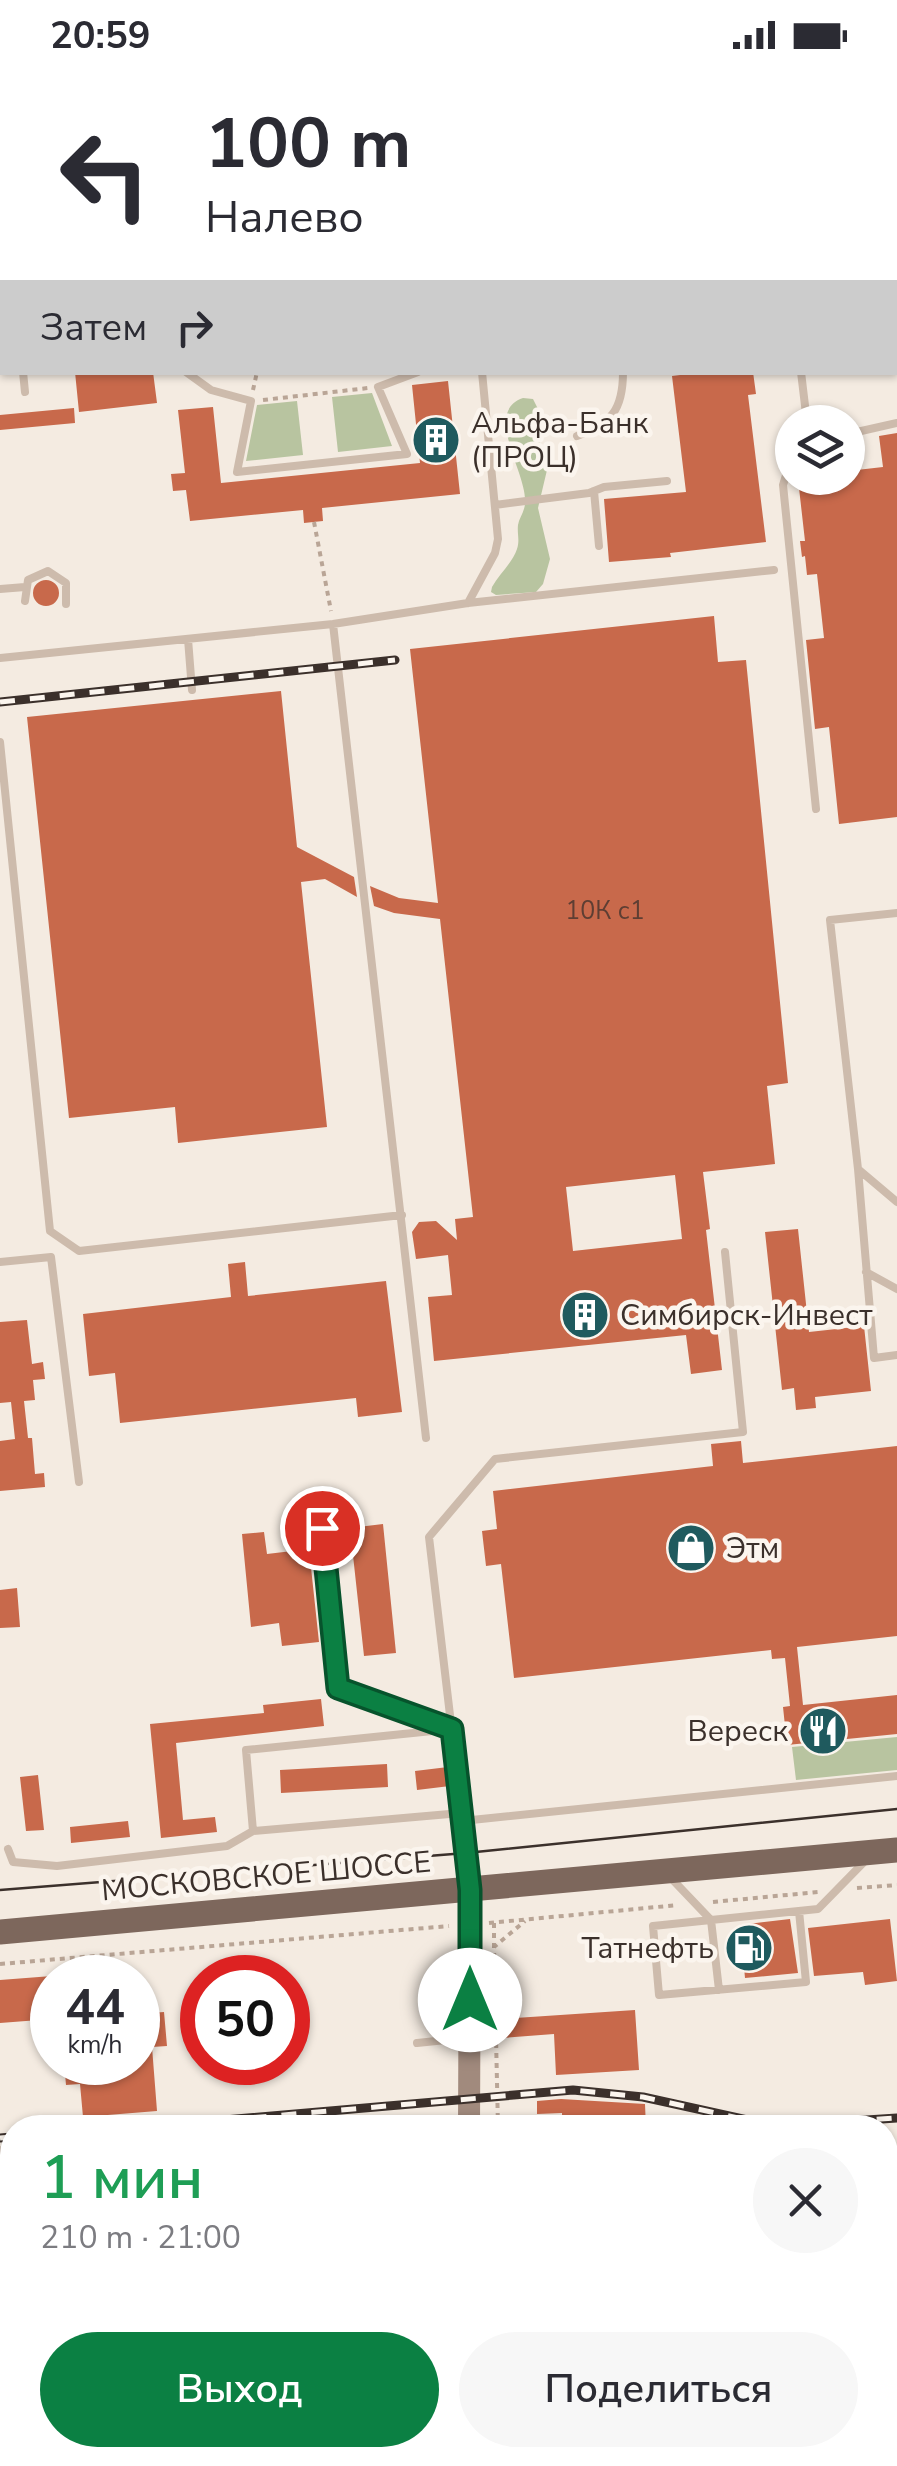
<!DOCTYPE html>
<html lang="ru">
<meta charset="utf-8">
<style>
body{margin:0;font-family:"Nunito Sans",sans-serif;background:#f7f7f7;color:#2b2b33;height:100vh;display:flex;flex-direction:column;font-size:38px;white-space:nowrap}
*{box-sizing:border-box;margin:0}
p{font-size:32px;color:#7c7c81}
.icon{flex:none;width:55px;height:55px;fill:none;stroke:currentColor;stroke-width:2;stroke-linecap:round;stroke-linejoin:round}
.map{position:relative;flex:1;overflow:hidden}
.details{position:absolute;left:0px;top:2045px;width:898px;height:352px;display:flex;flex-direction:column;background:#fff;border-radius:40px 40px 0 0;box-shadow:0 2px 8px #0004}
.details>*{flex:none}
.top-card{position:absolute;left:0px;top:0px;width:898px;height:305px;box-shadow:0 2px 8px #0004;background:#fff;color:#2b2b33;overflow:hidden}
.buttons{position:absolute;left:775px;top:335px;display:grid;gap:20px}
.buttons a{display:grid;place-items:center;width:90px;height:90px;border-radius:50%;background:#fff;box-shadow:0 2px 8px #0004;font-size:50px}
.speed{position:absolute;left:30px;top:1885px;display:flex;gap:20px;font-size:50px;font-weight:700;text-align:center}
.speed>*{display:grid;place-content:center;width:130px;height:130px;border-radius:50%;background:#fff;box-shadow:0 2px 8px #0004;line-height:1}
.speed small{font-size:25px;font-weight:400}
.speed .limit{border:15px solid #d22;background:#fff;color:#111}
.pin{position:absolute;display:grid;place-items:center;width:85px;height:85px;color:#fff;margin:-42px;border:5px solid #fff;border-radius:50%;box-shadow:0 2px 10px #0007}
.me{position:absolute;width:110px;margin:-55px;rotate:0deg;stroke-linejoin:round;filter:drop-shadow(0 0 8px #0008)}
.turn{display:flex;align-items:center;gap:35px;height:210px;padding:0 40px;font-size:45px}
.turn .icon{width:130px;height:130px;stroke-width:2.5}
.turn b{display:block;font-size:70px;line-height:85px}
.then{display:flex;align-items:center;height:95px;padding:0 40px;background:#0003;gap:20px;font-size:38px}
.round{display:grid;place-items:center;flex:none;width:105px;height:105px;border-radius:52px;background:#f7f7f7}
.overview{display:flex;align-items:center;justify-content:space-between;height:170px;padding:0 40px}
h1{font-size:60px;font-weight:600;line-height:75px;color:#1e9e55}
.cta{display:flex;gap:20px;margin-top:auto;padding:20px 40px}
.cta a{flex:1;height:115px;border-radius:60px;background:#0b8043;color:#fff;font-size:40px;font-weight:600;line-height:115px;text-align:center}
.cta a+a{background:#f7f7f7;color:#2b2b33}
.status{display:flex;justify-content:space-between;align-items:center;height:70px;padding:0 50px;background:#fff;direction:ltr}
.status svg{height:28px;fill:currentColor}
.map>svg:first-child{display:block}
.green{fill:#b8c4a0}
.building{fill:#c8694b;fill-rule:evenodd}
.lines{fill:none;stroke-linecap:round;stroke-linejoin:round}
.path{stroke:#b9a596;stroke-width:4;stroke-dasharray:5 5;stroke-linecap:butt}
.service{stroke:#cdbbac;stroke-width:8}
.minor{stroke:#cdbbac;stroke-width:15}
.secondary{stroke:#a18a7d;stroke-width:22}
.primary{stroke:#7d675c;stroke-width:25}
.tram{stroke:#3b302b;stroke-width:2.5}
.rail-casing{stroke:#3b302b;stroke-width:9}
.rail{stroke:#fbf5ee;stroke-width:5;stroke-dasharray:15;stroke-linecap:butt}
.route-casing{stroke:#07532c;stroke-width:25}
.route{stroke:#0b8043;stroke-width:18}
.labels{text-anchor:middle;stroke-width:9;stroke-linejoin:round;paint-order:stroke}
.number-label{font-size:25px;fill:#5e3e33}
.poi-label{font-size:30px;fill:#3b302b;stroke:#fbf5ee;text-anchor:start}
.street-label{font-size:30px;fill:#3b302b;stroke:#fbf5ee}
</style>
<div class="status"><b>20:59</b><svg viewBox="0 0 49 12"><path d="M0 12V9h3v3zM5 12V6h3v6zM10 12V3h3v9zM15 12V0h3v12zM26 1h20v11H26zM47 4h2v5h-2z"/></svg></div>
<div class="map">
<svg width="897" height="2396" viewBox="0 0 897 2396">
<rect width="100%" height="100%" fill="#f4ebe1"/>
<path class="green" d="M 372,323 L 392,376 L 338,382 L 332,327 Z
M 523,328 L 533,329 L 541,345 L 538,366 L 547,400 L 538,438 L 550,489 L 543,514 L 536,522 L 496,525 L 491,522 L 492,517 C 499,504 513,492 517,479 C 520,470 517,464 518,455 C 519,448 525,441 525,433 C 528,404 482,342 523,328 Z
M 297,331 L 303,385 L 246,391 L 257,335 Z
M 897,1667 L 897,1700 L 796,1710 L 792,1677 Z"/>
<path class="building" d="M 75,302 L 153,302 L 157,333 L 79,342 Z
M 704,302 L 753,302 L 756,324 L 748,325 L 766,472 L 670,483 L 671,487 L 609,492 L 604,429 L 686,422 L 672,306 Z
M 448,311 L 460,424 L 322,438 L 323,451 L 304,453 L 303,440 L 190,451 L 186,420 L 173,421 L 171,404 L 185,403 L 178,340 L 213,337 L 221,413 L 420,393 L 412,315 Z
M 74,338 L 75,353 L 0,360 L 0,345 Z
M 897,363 L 897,747 L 839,754 L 829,657 L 815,659 L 806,570 L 824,568 L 817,504 L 807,505 L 805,486 L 802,487 L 800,471 L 805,471 L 799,418 L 807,417 L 806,408 L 848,408 L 848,401 L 883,397 L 879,366 Z
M33 523a13 13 0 1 1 26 0a13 13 0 1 1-26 0Z
M 714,546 L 718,592 L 746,590 L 788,1013 L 767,1016 L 775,1094 L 703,1102 L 710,1159 L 706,1160 L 722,1300 L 691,1304 L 686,1265 L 434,1291 L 428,1227 L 452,1225 L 448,1185 L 416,1189 L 412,1162 L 419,1152 L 436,1151 L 457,1170 L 455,1149 L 473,1147 L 440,849 L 394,843 L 374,836 L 370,816 L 399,828 L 438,833 L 410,579 ZM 675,1105 L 682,1169 L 573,1181 L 566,1117 Z
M 281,621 L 297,777 L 354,807 L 357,827 L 325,809 L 301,812 L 327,1057 L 178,1073 L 175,1037 L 69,1048 L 27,647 Z
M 798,1159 L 809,1262 L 864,1256 L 871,1321 L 815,1327 L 816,1338 L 796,1340 L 794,1318 L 782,1320 L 765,1162 Z
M 245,1192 L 248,1226 L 386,1211 L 402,1342 L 358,1347 L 356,1328 L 120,1353 L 115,1303 L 89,1306 L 83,1244 L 231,1227 L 228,1194 Z
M 27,1250 L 32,1294 L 43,1292 L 45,1309 L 33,1310 L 35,1330 L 24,1331 L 28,1368 L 32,1368 L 35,1404 L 44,1403 L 45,1417 L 0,1421 L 0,1371 L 15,1369 L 11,1332 L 0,1333 L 0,1252 Z
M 741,1371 L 743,1393 L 897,1376 L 897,1566 L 797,1577 L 803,1635 L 897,1625 L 897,1664 L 787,1675 L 783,1637 L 790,1636 L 785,1588 L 772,1589 L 771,1580 L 514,1608 L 501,1494 L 486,1496 L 482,1461 L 497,1459 L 493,1421 L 713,1396 L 711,1374 Z
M 383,1454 L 396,1583 L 364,1586 L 350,1458 Z
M 264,1462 L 267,1484 L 309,1479 L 319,1572 L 282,1576 L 279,1553 L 251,1557 L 242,1464 Z
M 17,1518 L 20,1557 L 0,1558 L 0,1520 Z
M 321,1629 L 324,1656 L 176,1673 L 183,1750 L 215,1747 L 217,1762 L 161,1768 L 150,1654 L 264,1643 L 263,1635 Z
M 387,1694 L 388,1717 L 281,1723 L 280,1700 Z
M 448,1697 L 450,1716 L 417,1720 L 415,1701 Z
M 38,1705 L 44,1760 L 26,1761 L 20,1707 Z
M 128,1751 L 130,1767 L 71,1773 L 70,1757 Z
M 790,1849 L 798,1903 L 745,1908 L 740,1855 Z
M 890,1849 L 897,1911 L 865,1915 L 863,1902 L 814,1906 L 808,1858 Z
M 52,1906 L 52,1949 L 0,1953 L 0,1910 Z
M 635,1940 L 639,2000 L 556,2005 L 554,1964 L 503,1968 L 502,1949 Z
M 164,1942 L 167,1976 L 152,1977 L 157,2041 L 83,2047 L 80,2014 L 66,2015 L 64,1992 L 138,1992 L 138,1944 Z
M 561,2029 L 645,2034 L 646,2058 L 562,2058 L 562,2043 L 537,2044 L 537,2031 Z"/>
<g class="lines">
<path class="path" d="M 127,0 L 127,2
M 144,0 L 148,2
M 313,0 L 314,2
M 383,0 L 383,2
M 253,320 L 257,302
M 263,330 L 368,318
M 314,452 L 331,541
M 355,1805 L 406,1800 L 406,1803
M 857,1818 L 897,1815
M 713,1832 L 818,1822
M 489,1853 L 678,1835
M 494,1853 L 494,1877
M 0,1894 L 449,1856
M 498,2058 L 494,1877 L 525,1851"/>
<path class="service" d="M 36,2 L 37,0
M 487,2 L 489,0
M 0,55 L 2,52
M 0,161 L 2,180
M 895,200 L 897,200
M 895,252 L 897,252
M 23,302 L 25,322
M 186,302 L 211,320 L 251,331 L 237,402 L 407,384 L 378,317 L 418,302
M 801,302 L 806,344
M 848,364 L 897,353
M 577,366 C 611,353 623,341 623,302
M 792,386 L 783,415 L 816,739
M 594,421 L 599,476
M 495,435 L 589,423 L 604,417 L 667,411
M 0,519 L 25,517
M 25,531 L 28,510 L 48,501 L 66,513 L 66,534
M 468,533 L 495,483 L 498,469 L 482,302
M 333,554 L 426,1368
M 188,569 L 192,620
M 0,588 L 333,554 L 468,533 L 774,500
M 0,672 L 50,1161 L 79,1181 L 402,1145
M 897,843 L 830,850 L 858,1099 L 897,1132
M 858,1099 L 874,1288 L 897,1285
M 0,1192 L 51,1187 L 79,1412
M 866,1202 L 897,1219
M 322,1458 L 338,1618 L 447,1657
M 462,1751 L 897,1706
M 253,1761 L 246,1680 L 452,1659
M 8,1779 L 13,1792 L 57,1796 L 227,1776 L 253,1761 L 461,1743
M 670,1807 L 711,1850 L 818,1839 L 867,1789
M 470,1815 L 429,1467 L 495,1389 L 743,1362 L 725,1182
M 719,1920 L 711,1850 L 653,1856 L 659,1925 L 806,1912 L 799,1841
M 417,1973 L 465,1968
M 438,2052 L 439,2058
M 12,2079 L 2,2080 L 12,2206
M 885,2087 L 897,2087
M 0,2335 L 12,2329"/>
<path class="minor" d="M 258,0 L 259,2
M 292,0 L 292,2
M 895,149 L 897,149
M 0,242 L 2,242"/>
<path class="secondary" d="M 469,2058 L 470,1820
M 467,2396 L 467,2385"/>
<path class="primary" d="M 0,1862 L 897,1780"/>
<path class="tram" d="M 0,1820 L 466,1783 L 897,1739"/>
<g class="rail-casing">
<path id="rail" d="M 0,632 L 395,590
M 132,2058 L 573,2020 L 643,2027 L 775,2056 L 897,2048
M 0,2068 L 12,2067"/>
</g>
<use href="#rail" class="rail"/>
</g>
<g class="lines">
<g class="route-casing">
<path id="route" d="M 322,1458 L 338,1618 L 452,1659 L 470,1820 L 470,1930"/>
</g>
<use href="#route" class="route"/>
</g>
<defs>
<g id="building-disc" transform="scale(2.5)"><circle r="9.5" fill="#1f5a5e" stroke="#fbf5ee"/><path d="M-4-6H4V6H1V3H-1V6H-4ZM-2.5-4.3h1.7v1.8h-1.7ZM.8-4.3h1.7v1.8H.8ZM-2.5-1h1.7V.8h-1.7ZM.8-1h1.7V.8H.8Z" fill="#fff"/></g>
<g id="shop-disc" transform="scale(2.5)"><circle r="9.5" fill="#1f5a5e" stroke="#fbf5ee"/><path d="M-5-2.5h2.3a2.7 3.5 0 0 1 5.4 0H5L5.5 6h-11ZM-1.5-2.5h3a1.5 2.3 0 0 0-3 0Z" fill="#fff"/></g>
<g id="restaurant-disc" transform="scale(2.5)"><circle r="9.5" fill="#1f5a5e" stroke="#fbf5ee"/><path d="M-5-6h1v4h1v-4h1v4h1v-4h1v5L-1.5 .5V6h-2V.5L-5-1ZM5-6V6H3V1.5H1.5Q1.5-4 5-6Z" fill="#fff"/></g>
<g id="fuel-disc" transform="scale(2.5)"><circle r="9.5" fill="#1f5a5e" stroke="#fbf5ee"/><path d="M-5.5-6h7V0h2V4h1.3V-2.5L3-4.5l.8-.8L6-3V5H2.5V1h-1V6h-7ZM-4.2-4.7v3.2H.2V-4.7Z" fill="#fff"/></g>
</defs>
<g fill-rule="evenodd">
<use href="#building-disc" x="436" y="370"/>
<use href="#building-disc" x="585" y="1245"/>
<use href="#shop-disc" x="691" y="1478"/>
<use href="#restaurant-disc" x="823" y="1661"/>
<use href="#fuel-disc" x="749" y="1878"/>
</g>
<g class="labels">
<g class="number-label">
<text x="605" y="849">10К с1</text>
</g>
<g class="poi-label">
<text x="471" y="363">Альфа-Банк<tspan x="471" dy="34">(ПРОЦ)</tspan></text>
<text x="620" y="1255">Симбирск-Инвест</text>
<text x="726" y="1488">Этм</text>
<text x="788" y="1671" text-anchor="end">Вереск</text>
<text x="714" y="1888" text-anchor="end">Татнефть</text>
</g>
<g class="street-label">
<text transform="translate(266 1806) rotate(-5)" y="10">МОСКОВСКОЕ ШОССЕ</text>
</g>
</g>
</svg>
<div class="buttons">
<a><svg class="icon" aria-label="layers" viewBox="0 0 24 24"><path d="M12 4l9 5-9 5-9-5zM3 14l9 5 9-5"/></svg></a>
</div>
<div class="speed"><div>44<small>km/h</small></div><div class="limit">50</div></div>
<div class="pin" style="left:322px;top:1458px;background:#d93025"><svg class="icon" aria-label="arrive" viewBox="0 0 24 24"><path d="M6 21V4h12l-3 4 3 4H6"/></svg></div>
<svg class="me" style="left:470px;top:1930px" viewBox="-20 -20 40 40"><circle r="19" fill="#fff"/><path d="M0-13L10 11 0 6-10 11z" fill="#0b8043"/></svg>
<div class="top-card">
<div class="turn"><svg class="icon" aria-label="left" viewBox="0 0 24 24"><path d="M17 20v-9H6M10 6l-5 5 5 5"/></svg><div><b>100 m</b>Налево</div></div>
<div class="then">Затем<svg class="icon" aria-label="right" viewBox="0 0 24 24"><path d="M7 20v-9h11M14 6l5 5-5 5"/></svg></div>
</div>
<section class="details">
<div class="overview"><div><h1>1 мин</h1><p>210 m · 21:00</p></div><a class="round"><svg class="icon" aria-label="close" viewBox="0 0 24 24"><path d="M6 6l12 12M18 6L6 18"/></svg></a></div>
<div class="cta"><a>Выход</a><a>Поделиться</a></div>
</section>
</div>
